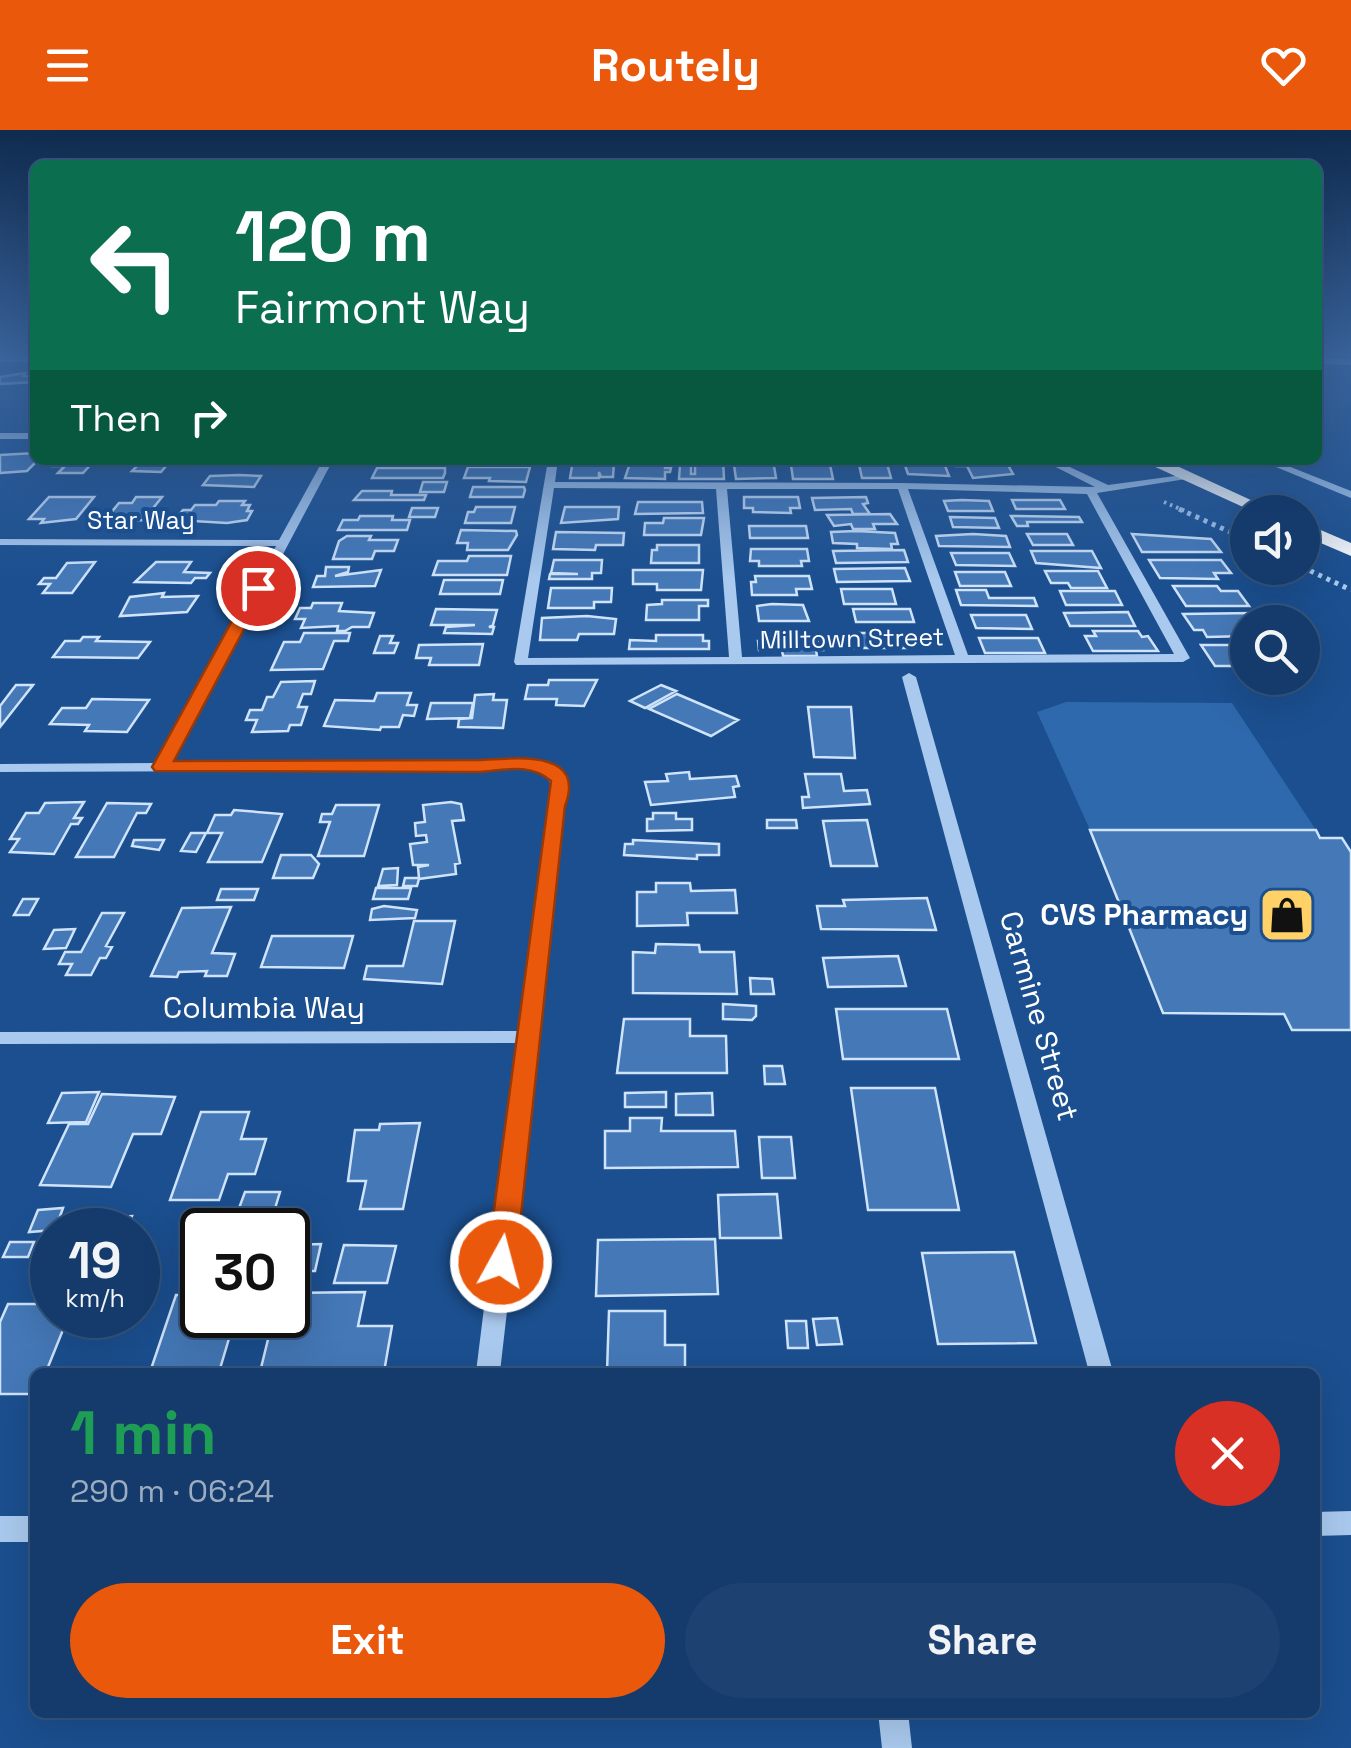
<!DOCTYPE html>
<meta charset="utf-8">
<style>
body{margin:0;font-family:"Space Grotesk",sans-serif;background:#1d4271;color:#f1f3f6;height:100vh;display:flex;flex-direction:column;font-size:38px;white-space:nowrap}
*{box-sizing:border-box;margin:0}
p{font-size:32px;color:#9dadc1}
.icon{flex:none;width:55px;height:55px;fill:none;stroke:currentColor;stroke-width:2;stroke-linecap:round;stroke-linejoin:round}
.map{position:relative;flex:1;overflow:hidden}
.sheet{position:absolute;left:30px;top:1238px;width:1290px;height:350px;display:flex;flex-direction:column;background:#143b6b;border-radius:15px;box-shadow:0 10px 40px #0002,0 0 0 2px #33557e}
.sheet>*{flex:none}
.banner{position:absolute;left:30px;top:30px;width:1292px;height:305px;border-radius:15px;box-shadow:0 10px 40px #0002,0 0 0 2px #33557e;background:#0b6e4f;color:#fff;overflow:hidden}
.fabs{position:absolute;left:1230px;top:365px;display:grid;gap:20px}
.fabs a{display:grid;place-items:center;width:90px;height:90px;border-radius:50%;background:#143b6b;box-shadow:0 10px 40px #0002,0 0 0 2px #33557e;font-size:50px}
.speed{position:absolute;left:30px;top:1078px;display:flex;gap:20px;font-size:50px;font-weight:700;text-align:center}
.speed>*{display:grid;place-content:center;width:130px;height:130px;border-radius:50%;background:#143b6b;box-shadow:0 10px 40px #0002,0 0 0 2px #33557e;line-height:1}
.speed small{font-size:25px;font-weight:400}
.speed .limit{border:5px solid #111;border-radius:15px;background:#fff;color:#111}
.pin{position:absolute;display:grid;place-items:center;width:85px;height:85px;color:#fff;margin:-42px;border:5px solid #fff;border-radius:50%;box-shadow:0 2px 10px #0007}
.me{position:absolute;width:110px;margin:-55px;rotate:7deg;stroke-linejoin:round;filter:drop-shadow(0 0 8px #0008)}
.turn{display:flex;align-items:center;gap:35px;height:210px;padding:0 40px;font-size:45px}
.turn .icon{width:130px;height:130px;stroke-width:2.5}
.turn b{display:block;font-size:70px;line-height:85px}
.then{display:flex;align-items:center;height:95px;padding:0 40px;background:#0003;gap:20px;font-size:38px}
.round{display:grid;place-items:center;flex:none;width:105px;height:105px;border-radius:52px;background:#1d4271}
.head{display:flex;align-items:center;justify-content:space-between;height:170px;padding:0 40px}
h1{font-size:60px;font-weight:800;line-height:75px;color:#1e9e55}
.primary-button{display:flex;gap:20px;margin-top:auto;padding:20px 40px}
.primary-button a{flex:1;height:115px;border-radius:60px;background:#ea580c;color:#fff;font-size:40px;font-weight:800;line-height:115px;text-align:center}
.primary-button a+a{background:#1d4271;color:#f1f3f6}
header{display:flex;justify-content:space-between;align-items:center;height:130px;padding:0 40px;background:#ea580c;color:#fff;font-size:45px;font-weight:800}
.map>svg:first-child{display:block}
.green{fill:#2e69ad}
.building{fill:#4478b7;stroke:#cfe3fa;stroke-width:2.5}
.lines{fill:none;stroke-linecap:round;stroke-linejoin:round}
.path-far1{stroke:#a9c9ee;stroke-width:4;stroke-dasharray:2.5 4;stroke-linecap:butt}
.path{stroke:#a9c9ee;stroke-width:5;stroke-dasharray:4 5;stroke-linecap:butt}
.minor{fill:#a9c9ee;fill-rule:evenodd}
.highway{fill:#fff;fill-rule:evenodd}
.route{fill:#ea580c;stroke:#983908;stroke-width:2.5}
.labels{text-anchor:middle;stroke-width:8;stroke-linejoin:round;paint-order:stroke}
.far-street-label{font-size:25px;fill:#fff;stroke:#1b4f8f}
.poi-label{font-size:30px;font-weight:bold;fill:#fff;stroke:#1b4f8f;text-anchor:end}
.street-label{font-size:30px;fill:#fff;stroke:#1b4f8f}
</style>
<header><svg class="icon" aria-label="menu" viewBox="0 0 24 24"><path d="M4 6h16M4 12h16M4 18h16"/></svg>Routely<svg class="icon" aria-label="heart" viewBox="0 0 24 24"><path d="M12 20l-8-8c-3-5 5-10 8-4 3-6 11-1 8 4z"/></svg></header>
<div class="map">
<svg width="1351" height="1618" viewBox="0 0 1351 1618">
<rect width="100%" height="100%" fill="#1b4f8f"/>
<path class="green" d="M 1066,572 L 1232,573 L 1316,700 L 1090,700 L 1037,582 Z"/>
<path class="building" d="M 25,243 L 23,246 L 35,246 L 35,252 L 0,254 L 0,247 Z
M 35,323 L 38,330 L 27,341 L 0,343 L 0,325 Z
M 60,330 L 103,330 L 95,330 L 83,343 L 58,343 L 65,336 L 54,336 Z
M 143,330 L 171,330 L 161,342 L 132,341 Z
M 573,330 L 614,333 L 613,347 L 601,347 L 599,342 L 599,348 L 570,348 Z
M 631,330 L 665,330 L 665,338 L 671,338 L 670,342 L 665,342 L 665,349 L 625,348 Z
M 695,330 L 723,330 L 724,349 L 679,349 L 680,335 L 691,335 L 691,344 L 695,344 Z
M 745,330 L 773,330 L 776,348 L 736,349 L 734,335 L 745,335 Z
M 801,330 L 829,330 L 833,349 L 793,349 L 791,335 L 801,335 Z
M 858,330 L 886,330 L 891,348 L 862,348 Z
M 903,330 L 949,330 L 950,333 L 944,333 L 949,346 L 908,344 Z
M 953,330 L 1005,330 L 1013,344 L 973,348 L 967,336 L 956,336 Z
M 468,337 L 530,337 L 526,352 L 489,351 L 490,348 L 464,348 Z
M 377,338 L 445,338 L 445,343 L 443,348 L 372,348 Z
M 239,345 L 261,346 L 254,357 L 203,355 L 210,346 Z
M 423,352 L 447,352 L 444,362 L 420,362 Z
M 473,357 L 524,357 L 525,360 L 523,367 L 470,367 Z
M 362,361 L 392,361 L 391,365 L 426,365 L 424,370 L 354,370 Z
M 49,367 L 94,367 L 76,389 L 41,393 L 44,389 L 29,389 Z
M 136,367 L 162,367 L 146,387 L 153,387 L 150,390 L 104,391 L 119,373 L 132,373 Z
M 744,367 L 798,367 L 800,378 L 790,378 L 791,383 L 753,382 L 753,378 L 744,378 Z
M 866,367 L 868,373 L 863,374 L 870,384 L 853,384 L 851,379 L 815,380 L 812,368 Z
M 962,370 L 989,371 L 993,381 L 948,381 L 944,371 Z
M 1012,370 L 1060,370 L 1065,379 L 1016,379 Z
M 219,371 L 245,371 L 242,375 L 250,375 L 247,381 L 252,381 L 247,390 L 227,393 L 175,390 L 183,380 L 191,380 L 195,375 L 216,375 Z
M 638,372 L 702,372 L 703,383 L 635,384 Z
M 476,377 L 515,377 L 511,393 L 465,393 L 468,382 L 474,382 Z
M 565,377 L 619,377 L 618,389 L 561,393 Z
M 412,378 L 438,378 L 435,387 L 409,387 Z
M 890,384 L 897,394 L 873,394 L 875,399 L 853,399 L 851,394 L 834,396 L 827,385 Z
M 360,386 L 393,386 L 392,390 L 410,390 L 407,400 L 338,400 L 343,390 L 358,390 Z
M 1011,386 L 1079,387 L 1082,392 L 1027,392 L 1028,396 L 1017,396 Z
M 950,387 L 995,388 L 999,398 L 953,397 Z
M 664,388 L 704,388 L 701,405 L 644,405 L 645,393 L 663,393 Z
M 749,396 L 806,396 L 808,408 L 750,408 Z
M 461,400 L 516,401 L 517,405 L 508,420 L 467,420 L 468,413 L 457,413 Z
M 856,401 L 895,403 L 898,414 L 891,414 L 892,419 L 857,418 L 857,414 L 833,413 L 831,402 Z
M 556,402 L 624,403 L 623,415 L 596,415 L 595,420 L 553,419 Z
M 973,404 L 1006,406 L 1010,417 L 939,416 L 936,406 Z
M 1027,404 L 1067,404 L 1073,415 L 1033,415 Z
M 1132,404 L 1211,409 L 1221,422 L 1142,422 Z
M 347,406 L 371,406 L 369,410 L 398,410 L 394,421 L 375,421 L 372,429 L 333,429 L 339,411 Z
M 657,415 L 699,415 L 699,433 L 651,433 L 652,420 L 657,420 Z
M 751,419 L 807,419 L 809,431 L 801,431 L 802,436 L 759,436 L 759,431 L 750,431 Z
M 904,420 L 908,432 L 836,433 L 833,421 Z
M 1031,421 L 1092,421 L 1101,438 L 1036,433 Z
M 951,423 L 1009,423 L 1015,436 L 956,435 Z
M 469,426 L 511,426 L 507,445 L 433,445 L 438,431 L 467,431 Z
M 554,430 L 602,430 L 601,443 L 592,443 L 592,449 L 549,449 L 550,444 L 578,444 L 551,443 Z
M 1149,430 L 1221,430 L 1231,443 L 1214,443 L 1218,449 L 1160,448 Z
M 95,432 L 72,463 L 43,463 L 50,454 L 39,454 L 44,448 L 56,448 L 67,433 Z
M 156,432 L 191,432 L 184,442 L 210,443 L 206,448 L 195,448 L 191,453 L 135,452 Z
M 326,437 L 349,437 L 348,442 L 335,446 L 381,440 L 375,456 L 313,457 L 317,446 L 325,446 Z
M 905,438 L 910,451 L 837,452 L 834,439 Z
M 633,440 L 703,440 L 701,460 L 657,460 L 657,454 L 633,454 Z
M 1045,441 L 1098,441 L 1107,458 L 1071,458 L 1068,453 L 1051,453 Z
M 955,442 L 1005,442 L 1011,456 L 960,456 Z
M 755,446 L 809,446 L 812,459 L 796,459 L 797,465 L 752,465 L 751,452 L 756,452 Z
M 444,450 L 503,450 L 500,464 L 440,464 Z
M 1173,456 L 1217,456 L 1221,461 L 1238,461 L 1249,476 L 1186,476 Z
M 551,458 L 612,458 L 611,472 L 594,472 L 594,478 L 548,478 Z
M 841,459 L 892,459 L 896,474 L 844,474 Z
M 956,460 L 986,460 L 989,468 L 1034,468 L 1037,476 L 961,475 Z
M 1060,461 L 1115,461 L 1122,475 L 1066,475 Z
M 164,463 L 162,467 L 198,466 L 187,482 L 120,486 L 130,467 Z
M 662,470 L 708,470 L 708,476 L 699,476 L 699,490 L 646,490 L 647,475 L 662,474 Z
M 313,473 L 342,473 L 339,481 L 374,483 L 369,497 L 352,497 L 345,501 L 337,501 L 338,496 L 301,498 L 305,489 L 295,489 L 300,478 L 311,478 Z
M 772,474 L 803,475 L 809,491 L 759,491 L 757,476 Z
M 436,479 L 497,480 L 493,495 L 489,497 L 494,497 L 492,504 L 444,503 L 446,497 L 475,495 L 431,495 Z
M 853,479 L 910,479 L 914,492 L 856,492 Z
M 1128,482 L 1135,496 L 1070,496 L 1064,483 Z
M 1253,483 L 1260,492 L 1248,492 L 1248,506 L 1207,507 L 1203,500 L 1194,500 L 1183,484 Z
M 971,485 L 1026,485 L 1032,499 L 976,498 Z
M 587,486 L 616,489 L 614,504 L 579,504 L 577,510 L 540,510 L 542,488 Z
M 1093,501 L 1138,501 L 1142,507 L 1148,506 L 1158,521 L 1093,521 L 1085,506 L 1096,506 Z
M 304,503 L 350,503 L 348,511 L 334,511 L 323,539 L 271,540 L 284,512 L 300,512 Z
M 844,503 L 904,503 L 907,518 L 847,518 Z
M 769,504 L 790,504 L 791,511 L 821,511 L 823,520 L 816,520 L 817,526 L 783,526 L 782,520 L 759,520 L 758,511 L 770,511 Z
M 656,505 L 703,505 L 703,511 L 709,511 L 709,519 L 629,519 L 630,510 L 656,511 Z
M 380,506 L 393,506 L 390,513 L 398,513 L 394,523 L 374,523 Z
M 83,507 L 99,507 L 96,511 L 150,512 L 138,528 L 53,527 L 65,511 L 80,511 Z
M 979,508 L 1038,508 L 1045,523 L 985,523 Z
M 483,514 L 479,535 L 429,535 L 431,528 L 416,528 L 419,515 Z
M 1201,515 L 1248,515 L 1248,536 L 1215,536 Z
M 549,550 L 597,550 L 584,576 L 556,575 L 557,569 L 525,569 L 528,555 L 548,555 Z
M 315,551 L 311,564 L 303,564 L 298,577 L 307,577 L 301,595 L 290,595 L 288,601 L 252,602 L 257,590 L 246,590 L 250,580 L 262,580 L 267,567 L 273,567 L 281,552 Z
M 16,555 L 33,555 L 0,597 L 0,576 Z
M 661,555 L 676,561 L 645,578 L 630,571 Z
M 377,563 L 411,563 L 407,575 L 417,575 L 414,586 L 403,585 L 399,597 L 381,597 L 380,600 L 324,596 L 335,570 L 374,571 Z
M 494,564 L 493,570 L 507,570 L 503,598 L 458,597 L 459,589 L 472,588 L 475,565 Z
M 677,564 L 738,590 L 711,606 L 649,579 Z
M 92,569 L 149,570 L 127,602 L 85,601 L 89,595 L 50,594 L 62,578 L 86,578 Z
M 431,573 L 473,573 L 470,588 L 427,589 Z
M 808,577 L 851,577 L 855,628 L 814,627 Z
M 689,642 L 690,649 L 736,646 L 739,656 L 733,657 L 735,667 L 651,675 L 645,652 L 668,651 L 666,644 Z
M 805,644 L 841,644 L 844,661 L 867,660 L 870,674 L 803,678 L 802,667 L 809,667 Z
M 84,672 L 74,688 L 82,688 L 78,694 L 71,694 L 54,724 L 10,722 L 19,709 L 10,709 L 26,683 L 39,683 L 45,673 Z
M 451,672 L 461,674 L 464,690 L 452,691 L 460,733 L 455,734 L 456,744 L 419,749 L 417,756 L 403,756 L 405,748 L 419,748 L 418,737 L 429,735 L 413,735 L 410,714 L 427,712 L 426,705 L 416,706 L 415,693 L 425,692 L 423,675 Z
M 107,673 L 151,674 L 146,683 L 137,683 L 114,727 L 76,727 Z
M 336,675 L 379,675 L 364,726 L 318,726 L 330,692 L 320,692 L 322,684 L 332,684 Z
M 234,680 L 282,684 L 262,732 L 208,732 L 222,703 L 207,703 L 215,685 L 231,685 Z
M 653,683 L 676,683 L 676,689 L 692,689 L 692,700 L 647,701 L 647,689 L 653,689 Z
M 767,690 L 796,690 L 797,698 L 767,698 Z
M 867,690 L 877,736 L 831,736 L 823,691 Z
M 1090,700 L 1316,700 L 1320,708 L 1342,708 L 1351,722 L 1351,900 L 1292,900 L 1284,884 L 1163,883 Z
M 191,703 L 206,703 L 196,722 L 181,721 Z
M 134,710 L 164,710 L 159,720 L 132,716 Z
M 633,710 L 719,714 L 719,725 L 697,725 L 697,729 L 624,725 L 625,714 L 633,714 Z
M 281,725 L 311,725 L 319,734 L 313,748 L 273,748 Z
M 398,738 L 397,755 L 378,756 L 383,739 Z
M 656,753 L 690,753 L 691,761 L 735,760 L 737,783 L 687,783 L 688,795 L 637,796 L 637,762 L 656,762 Z
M 376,758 L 411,758 L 408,769 L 373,769 Z
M 221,759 L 258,759 L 254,770 L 217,770 Z
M 927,768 L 936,800 L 821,799 L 817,776 L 845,776 L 843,770 Z
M 23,769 L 38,769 L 29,785 L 14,785 Z
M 384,776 L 417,780 L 415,788 L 370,790 L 372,779 Z
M 231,777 L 212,823 L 235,824 L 227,846 L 205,846 L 207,841 L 179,842 L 177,847 L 151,846 L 182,778 Z
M 102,783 L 124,783 L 106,816 L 112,817 L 106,828 L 100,828 L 91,845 L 66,845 L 72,834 L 59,834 L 65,822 L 81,822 Z
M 414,791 L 455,791 L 442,854 L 364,849 L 367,836 L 403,836 Z
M 75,799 L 66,818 L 44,819 L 54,800 Z
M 272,806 L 353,806 L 344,838 L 261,837 Z
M 656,814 L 699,815 L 700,822 L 734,822 L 737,864 L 633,863 L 633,822 L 655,823 Z
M 898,826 L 906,856 L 828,857 L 823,828 Z
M 750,848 L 772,849 L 774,864 L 751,864 Z
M 723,874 L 756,876 L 756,886 L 752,890 L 723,889 Z
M 836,879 L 947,879 L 959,929 L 843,929 Z
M 624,889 L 690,889 L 690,906 L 726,906 L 727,943 L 617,943 Z
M 764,936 L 782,936 L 785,954 L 765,954 Z
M 851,958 L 935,958 L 959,1080 L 868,1080 Z
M 99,962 L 86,992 L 48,993 L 62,963 Z
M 666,962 L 666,977 L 625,977 L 625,963 Z
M 712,963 L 713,985 L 676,985 L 676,964 Z
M 102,964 L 175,967 L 161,1004 L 133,1004 L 111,1057 L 40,1055 L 69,994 L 88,994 Z
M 201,982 L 249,982 L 241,1009 L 266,1009 L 255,1044 L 228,1044 L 219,1070 L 170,1070 Z
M 630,988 L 662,988 L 661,1001 L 735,1001 L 738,1037 L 605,1038 L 605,1001 L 630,1001 Z
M 420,993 L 403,1079 L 360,1079 L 366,1051 L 348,1051 L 355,1000 L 379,1000 L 380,994 Z
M 759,1007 L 791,1007 L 795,1048 L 762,1048 Z
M 245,1062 L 280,1062 L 269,1098 L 232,1097 Z
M 777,1064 L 781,1108 L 720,1108 L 718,1065 Z
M 63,1078 L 55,1100 L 29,1102 L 38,1080 Z
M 132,1086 L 127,1100 L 111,1100 L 115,1087 Z
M 715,1109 L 718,1164 L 596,1166 L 598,1110 Z
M 10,1112 L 34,1112 L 28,1127 L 3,1127 Z
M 321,1114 L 315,1141 L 306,1141 L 304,1149 L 288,1149 L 288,1115 Z
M 344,1115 L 396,1116 L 387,1153 L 334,1153 Z
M 1014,1122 L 1036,1213 L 938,1214 L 922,1123 Z
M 365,1162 L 358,1196 L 392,1196 L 384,1242 L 260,1242 L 274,1185 L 288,1185 L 288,1163 Z
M 176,1165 L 202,1165 L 202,1185 L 236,1185 L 219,1242 L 150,1242 Z
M 8,1174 L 52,1174 L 52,1185 L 69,1185 L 46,1242 L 35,1242 L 35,1264 L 0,1264 L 0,1192 Z
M 609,1181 L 665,1181 L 665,1215 L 685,1215 L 685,1242 L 607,1242 Z
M 837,1188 L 842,1214 L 817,1215 L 813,1189 Z
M 786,1191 L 806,1191 L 808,1218 L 788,1218 Z"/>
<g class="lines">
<path class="path-far1" d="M 1164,372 L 1185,381"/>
<path class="path" d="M 1179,379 L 1248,410
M 1302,437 L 1351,460"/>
<path class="minor" d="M 0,226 L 35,226 L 35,232 L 0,232 Z
M 1318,228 L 1351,229 L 1351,235 L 1318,234 Z
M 0,303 L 35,303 L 35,309 L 0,309 Z
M 323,330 L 333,330 L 172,633 L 524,629 C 546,631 562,635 567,659 L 500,1242 L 476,1242 L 517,913 L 0,914 L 0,902 L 519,901 L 552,659 C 546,628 504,638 480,640 L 0,642 L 0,634 L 157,633 L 276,416 L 0,415 L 0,409 L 279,410 Z
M 548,330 L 558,330 L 555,352 L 902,353 L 1095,357 L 1042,330 L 1055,330 L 1108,355 L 1190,344 L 1191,346 L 1186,349 L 1097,363 L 1190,528 L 1183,532 L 516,535 L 514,532 ZM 554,358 L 716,359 L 729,527 L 528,528 ZM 727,359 L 898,359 L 955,525 L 742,527 ZM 908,359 L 1087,364 L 1174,524 L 968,525 Z
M 1259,330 L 1273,330 L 1351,361 L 1351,368 Z
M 909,543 L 916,547 L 1113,1242 L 1089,1242 L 902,547 Z
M 1351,1381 L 1351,1405 L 1315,1406 L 1315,1382 Z
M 0,1386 L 35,1386 L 35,1412 L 0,1412 Z
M 878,1582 L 908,1582 L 912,1618 L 882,1618 Z"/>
<path class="highway" d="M 1140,330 L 1164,330 L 1277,382 L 1254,382 Z
M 1302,392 L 1351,413 L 1351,426 L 1302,405 Z"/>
</g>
<linearGradient id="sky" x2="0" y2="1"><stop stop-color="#0f2b4f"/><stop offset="0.5" stop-color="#39639b"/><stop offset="1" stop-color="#39639b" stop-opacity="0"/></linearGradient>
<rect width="1351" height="450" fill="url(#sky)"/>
<path class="route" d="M 258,453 L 266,458 L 174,631 L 480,630 C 515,628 587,619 565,676 L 516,1132 L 512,1140 L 501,1143 L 491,1140 L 487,1132 L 551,651 C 530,633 505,640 480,642 L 155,641 L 152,637 L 250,458 Z"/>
<defs>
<g id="shop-square" transform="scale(2.875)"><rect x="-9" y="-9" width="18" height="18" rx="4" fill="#ffd166" stroke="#1b4f8f"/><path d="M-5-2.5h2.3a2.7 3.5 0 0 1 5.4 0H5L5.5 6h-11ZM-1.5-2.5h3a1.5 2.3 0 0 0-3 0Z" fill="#111"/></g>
</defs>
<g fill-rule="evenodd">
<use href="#shop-square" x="1287" y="785"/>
</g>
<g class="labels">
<g class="far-street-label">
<text x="141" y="399">Star Way</text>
<text transform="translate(852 508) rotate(-1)" y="9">Milltown Street</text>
</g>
<g class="poi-label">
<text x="1248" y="795">CVS Pharmacy</text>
</g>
<g class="street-label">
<text x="264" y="888">Columbia Way</text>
<text transform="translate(1039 886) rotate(74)" y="10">Carmine Street</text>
</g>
</g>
</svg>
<div class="fabs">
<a><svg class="icon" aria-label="sound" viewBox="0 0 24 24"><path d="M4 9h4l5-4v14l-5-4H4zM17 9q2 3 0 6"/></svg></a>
<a><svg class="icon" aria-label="search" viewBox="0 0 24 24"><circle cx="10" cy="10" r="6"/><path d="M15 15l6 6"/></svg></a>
</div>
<div class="speed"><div>19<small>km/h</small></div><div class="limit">30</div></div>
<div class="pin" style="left:258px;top:458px;background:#d93025"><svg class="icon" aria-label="arrive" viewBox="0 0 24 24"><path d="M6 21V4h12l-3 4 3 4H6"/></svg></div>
<svg class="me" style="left:501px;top:1132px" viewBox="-20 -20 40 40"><circle r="17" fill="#ea580c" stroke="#fff" stroke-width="3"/><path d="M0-11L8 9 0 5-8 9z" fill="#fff"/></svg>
<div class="banner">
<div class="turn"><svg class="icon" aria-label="left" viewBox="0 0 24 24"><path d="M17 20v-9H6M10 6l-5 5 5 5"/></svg><div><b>120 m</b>Fairmont Way</div></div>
<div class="then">Then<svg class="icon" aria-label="right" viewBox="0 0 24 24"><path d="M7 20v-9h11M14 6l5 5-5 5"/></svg></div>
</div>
<section class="sheet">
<div class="head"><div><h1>1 min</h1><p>290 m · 06:24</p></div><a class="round" style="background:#d93025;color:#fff"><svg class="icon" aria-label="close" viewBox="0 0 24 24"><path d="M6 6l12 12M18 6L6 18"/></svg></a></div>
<div class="primary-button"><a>Exit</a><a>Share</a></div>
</section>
</div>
